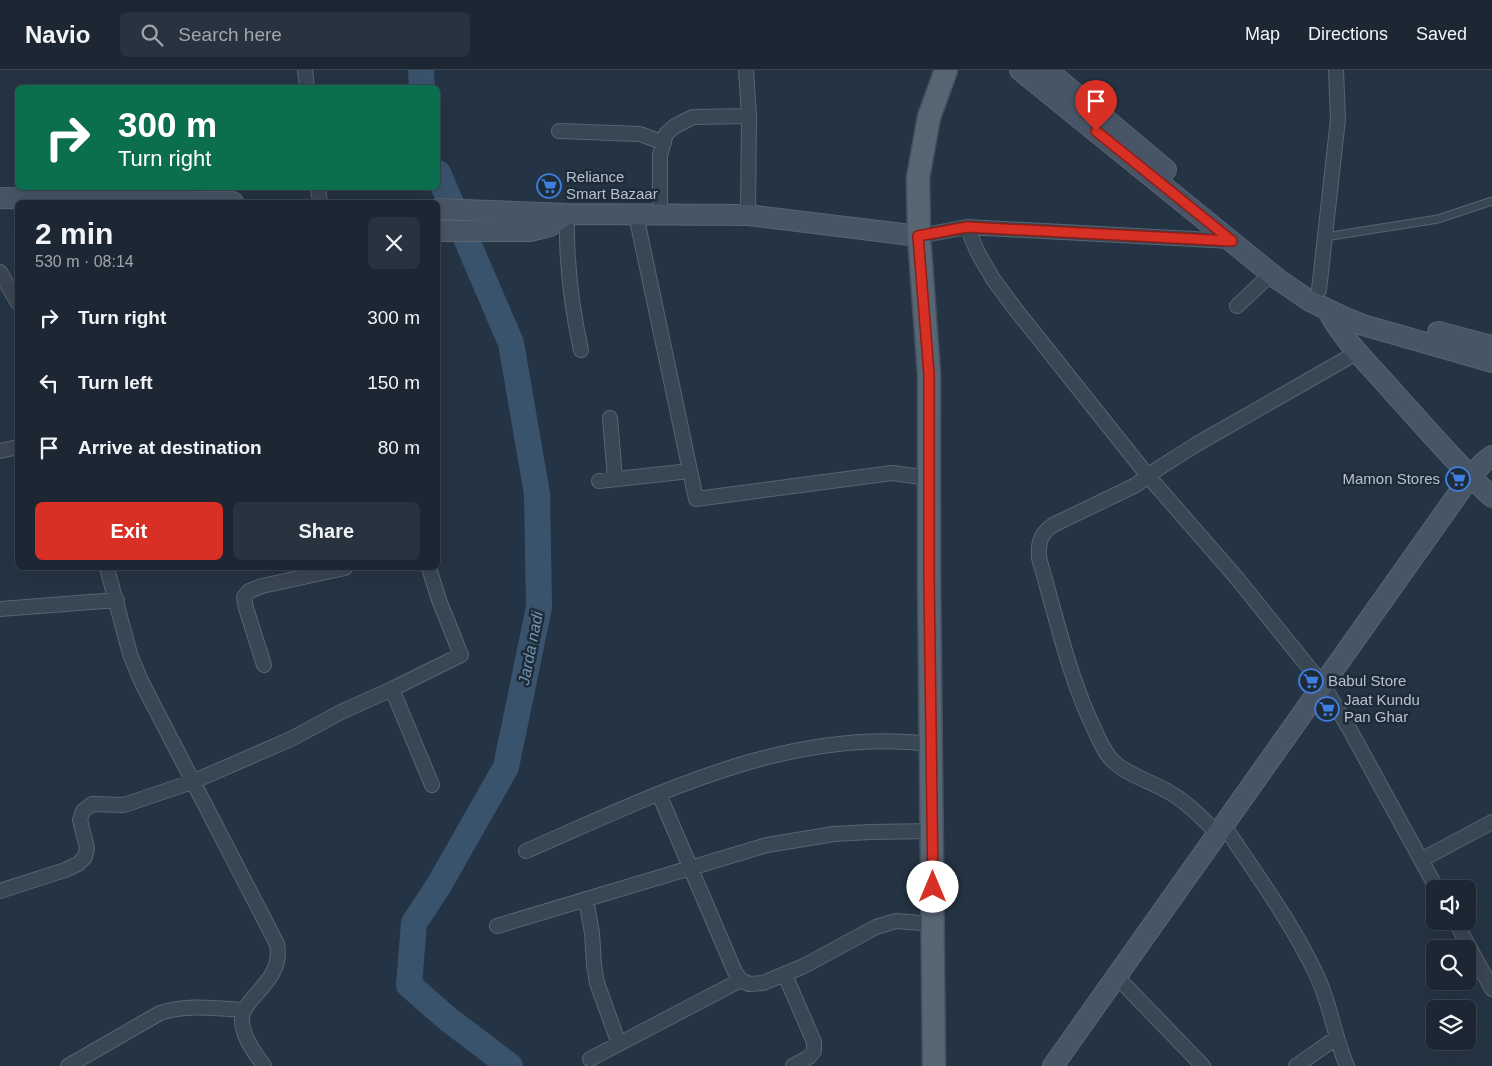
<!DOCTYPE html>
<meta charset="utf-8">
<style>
body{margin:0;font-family:Helvetica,sans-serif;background:#29333f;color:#f1f3f6;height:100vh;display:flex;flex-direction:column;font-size:19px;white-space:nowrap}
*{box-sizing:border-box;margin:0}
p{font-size:16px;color:#a0a5ac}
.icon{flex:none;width:28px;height:28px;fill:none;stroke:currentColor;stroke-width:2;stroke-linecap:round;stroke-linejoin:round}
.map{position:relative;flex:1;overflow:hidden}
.panel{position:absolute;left:15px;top:130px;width:425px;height:370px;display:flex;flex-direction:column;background:#1c2733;border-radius:8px;box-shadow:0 5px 20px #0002,0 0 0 1px #3a444e}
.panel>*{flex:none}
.banner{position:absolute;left:15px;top:15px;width:425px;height:105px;border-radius:8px;box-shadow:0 5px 20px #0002,0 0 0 1px #3a444e;background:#0b6e4f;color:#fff;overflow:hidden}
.buttons{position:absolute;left:1426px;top:810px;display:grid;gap:10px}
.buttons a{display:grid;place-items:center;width:50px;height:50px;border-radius:8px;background:#1c2733;box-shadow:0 5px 20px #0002,0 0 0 1px #3a444e;font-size:25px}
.pin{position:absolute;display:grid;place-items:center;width:42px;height:42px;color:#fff;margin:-51px -21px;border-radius:50% 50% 50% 0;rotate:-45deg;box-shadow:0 0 5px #0007}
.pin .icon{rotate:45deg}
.me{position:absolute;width:55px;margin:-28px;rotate:0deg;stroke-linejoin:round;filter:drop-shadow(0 0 4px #0008)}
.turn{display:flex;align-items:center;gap:18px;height:105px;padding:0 20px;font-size:22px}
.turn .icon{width:65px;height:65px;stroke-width:2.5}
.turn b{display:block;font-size:35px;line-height:42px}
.round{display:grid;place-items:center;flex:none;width:52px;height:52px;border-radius:8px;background:#29333f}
.overview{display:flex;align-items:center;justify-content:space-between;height:85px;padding:0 20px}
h1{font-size:30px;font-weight:600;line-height:38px}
.primary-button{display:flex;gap:10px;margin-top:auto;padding:10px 20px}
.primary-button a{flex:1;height:58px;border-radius:8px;background:#d93025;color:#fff;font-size:20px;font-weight:600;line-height:58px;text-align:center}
.primary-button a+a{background:#29333f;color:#f1f3f6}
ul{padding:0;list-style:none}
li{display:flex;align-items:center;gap:15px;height:65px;padding:0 20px}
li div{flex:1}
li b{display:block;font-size:19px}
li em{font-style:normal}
header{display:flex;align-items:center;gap:30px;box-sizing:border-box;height:70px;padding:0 25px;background:#1c2733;border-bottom:1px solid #3a444e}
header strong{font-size:24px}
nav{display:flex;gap:28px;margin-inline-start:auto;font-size:18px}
.search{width:350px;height:45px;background:#29333f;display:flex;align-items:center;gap:12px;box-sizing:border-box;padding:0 18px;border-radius:8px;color:#a0a5ac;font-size:19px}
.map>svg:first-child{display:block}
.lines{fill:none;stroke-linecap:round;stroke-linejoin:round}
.river{stroke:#3a536d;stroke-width:26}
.lane-casing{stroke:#586470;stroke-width:9}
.street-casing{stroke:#586470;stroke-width:16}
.secondary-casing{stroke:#586470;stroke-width:22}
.primary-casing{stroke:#434f5c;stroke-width:25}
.lane{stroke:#394653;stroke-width:7}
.street{stroke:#394653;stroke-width:14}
.secondary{stroke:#475566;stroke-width:20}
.primary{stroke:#586573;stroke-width:22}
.route-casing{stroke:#8d1f18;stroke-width:12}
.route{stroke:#d93025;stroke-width:9}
.labels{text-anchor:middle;stroke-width:5;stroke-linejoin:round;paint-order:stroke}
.poi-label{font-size:15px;fill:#b7c1cd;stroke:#1e2b38;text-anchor:start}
.water-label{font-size:16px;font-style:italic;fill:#7593b1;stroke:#1e2b38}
</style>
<header>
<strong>Navio</strong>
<div class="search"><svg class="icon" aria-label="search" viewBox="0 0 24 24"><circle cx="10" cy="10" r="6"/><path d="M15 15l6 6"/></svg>Search here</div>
<nav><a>Map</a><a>Directions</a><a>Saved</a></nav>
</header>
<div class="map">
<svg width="1492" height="996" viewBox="0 0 1492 996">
<rect width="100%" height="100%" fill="#253444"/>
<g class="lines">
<path class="river" d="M 421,0 L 422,18
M 438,103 L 511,273 L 537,424 L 539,537 L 506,697 L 439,815 L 414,853 L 409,915 L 448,949 L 510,996"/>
<g class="lane-casing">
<path id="lane" d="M 1325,167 L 1438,149 L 1492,131"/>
</g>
<g class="street-casing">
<path id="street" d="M 305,0 L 307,18
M 746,0 L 749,46 L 748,145
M 559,61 L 640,64 L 664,73
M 318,118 L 320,132
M 567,144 C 566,191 571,235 581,280
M 636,145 L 696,429 L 892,403 L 929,408
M 660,145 L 660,85 L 666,64 L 675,56 L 693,47 L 749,46
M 967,157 L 978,183 L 993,209 L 1016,240 L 1148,406 L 1236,507 L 1323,615 L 1350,660 L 1437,819
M 919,166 L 967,157 L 1231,171
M 0,202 L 18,233
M 1319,220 L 1338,49 L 1336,0
M 1237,236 L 1271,204
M 610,348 L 615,409
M 0,381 L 18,377
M 599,411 L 690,401
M 107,498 L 130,584 L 141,611 L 277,874 C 285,912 239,929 242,951 C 243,968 255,983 264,996
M 0,539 L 117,530
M 264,595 L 246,538 L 244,527 L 249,521 L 262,516 L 345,498
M 392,619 L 432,715
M 659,724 L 735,902 L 741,910 L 749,914 L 763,913 L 804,896 L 876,857 L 896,851 L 933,854
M 1223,754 C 1255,803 1292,852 1317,906 C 1331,935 1334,967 1347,996
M 1217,763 C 1202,748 1186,731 1167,721 C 1150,711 1128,705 1114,692 C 1105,684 1101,673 1096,663 C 1069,608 1056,546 1039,488 C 1038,473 1040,464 1053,455 L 1136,415 L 1159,398 L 1197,374 L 1358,282
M 526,781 C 653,726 789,656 931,674
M 1421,790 L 1492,752
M 0,821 L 65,800 L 78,794 L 85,787 L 87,778 L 80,750 L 83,741 L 92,734 L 124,735 L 192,712 L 291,669 L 341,642 L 392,619 L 461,585 L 439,530 L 429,498
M 586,829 L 592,863 L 594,895 L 597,913 L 619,974
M 1455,851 L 1492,919
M 497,856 L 767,775 L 834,764 L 870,762 L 933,761
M 785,905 L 814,972 L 814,981 L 809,987 L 793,996
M 1116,906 L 1203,996
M 590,989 L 741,910
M 68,996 L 160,943 C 187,934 215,938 243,940
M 1296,996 L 1336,968"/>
</g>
<g class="secondary-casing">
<path id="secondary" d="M 1020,0 L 1279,210 L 1310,231 L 1343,247 L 1363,255 L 1492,292
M 1047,0 L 1166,100
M 0,128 L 233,132
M 438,139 L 567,144 L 748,145 L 919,166
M 438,161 L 530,161 L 550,156 L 567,144
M 1328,241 C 1344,272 1372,297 1395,324 C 1427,359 1457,395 1492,427
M 1438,262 L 1492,276
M 1053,996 L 1470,407 L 1484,392 L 1492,386"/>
</g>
<g class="primary-casing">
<path id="primary" d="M 934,996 L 929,505 L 929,304 L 919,166 L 918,108 L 929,47 L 946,0"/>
</g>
<use href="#lane" class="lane"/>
<use href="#street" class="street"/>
<use href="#secondary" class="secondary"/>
<use href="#primary" class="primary"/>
</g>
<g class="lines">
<g class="route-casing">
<path id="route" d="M 933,817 L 929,505 L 929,304 L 918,166 L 967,157 L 1232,171 L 1096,61"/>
</g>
<use href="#route" class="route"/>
</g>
<defs>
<g id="supermarket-ring" transform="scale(1.25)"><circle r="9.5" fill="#1e2b38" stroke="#3f7fe0" stroke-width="1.5"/><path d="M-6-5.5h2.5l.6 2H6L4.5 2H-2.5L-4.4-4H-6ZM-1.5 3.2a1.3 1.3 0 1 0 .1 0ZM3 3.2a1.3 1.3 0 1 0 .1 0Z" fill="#3f7fe0"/></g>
</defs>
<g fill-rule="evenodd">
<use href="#supermarket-ring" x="549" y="116"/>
<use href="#supermarket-ring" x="1458" y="409"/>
<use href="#supermarket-ring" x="1311" y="611"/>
<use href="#supermarket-ring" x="1327" y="639"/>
</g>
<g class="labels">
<g class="poi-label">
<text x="566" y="112">Reliance<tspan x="566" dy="17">Smart Bazaar</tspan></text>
<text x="1440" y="414" text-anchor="end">Mamon Stores</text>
<text x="1328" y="616">Babul Store</text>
<text x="1344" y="635">Jaat Kundu<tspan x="1344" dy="17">Pan Ghar</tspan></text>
</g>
<g class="water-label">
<text transform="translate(530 578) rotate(-79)" y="6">Jarda nadi</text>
</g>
</g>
</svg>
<div class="buttons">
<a><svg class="icon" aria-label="sound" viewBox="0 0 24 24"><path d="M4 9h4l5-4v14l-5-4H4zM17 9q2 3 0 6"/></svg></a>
<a><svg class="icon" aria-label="search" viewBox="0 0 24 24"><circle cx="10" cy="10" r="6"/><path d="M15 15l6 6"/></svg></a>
<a><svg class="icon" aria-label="layers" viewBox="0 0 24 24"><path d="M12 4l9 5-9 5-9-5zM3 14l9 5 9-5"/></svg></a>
</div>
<div class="pin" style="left:1096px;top:61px;background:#d93025"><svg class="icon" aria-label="arrive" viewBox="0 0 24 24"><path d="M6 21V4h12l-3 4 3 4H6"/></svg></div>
<svg class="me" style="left:933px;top:817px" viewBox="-20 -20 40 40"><circle r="19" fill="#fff"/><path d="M0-13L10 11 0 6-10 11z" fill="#d93025"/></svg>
<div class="banner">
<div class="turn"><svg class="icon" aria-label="right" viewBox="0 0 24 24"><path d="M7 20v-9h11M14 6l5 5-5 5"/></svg><div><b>300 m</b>Turn right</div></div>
</div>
<section class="panel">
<div class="overview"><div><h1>2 min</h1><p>530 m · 08:14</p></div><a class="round"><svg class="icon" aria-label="close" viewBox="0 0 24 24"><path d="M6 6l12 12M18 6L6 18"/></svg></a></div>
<ul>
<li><svg class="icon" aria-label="right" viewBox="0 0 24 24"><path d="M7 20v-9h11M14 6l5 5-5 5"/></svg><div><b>Turn right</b></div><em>300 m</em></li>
<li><svg class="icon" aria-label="left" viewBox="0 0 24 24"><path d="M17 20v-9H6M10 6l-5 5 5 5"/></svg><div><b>Turn left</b></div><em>150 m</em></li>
<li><svg class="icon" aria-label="arrive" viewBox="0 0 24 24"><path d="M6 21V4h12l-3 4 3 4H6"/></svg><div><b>Arrive at destination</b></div><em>80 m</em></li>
</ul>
<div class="primary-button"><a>Exit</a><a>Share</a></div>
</section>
</div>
